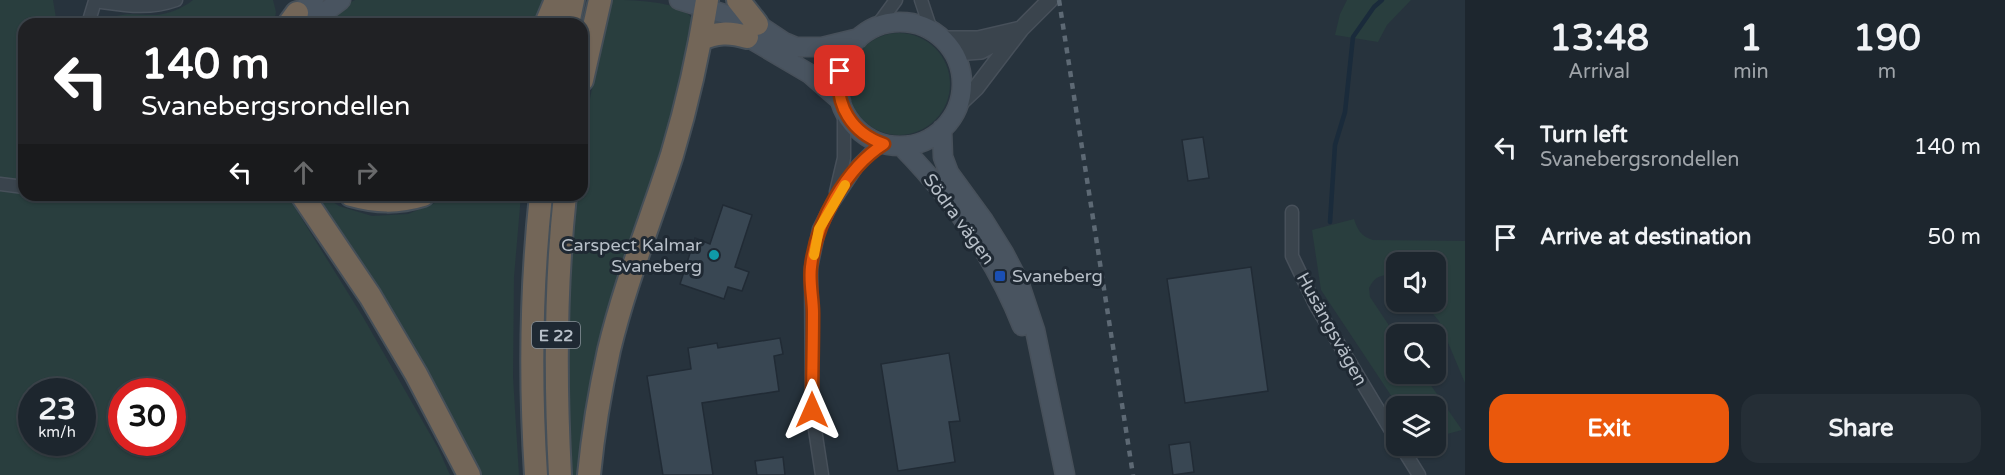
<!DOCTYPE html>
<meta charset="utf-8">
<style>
body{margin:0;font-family:"Varela Round",sans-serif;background:#252e36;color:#f1f3f6;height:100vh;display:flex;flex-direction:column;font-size:22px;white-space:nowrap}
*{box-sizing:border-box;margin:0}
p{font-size:20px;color:#a0a5aa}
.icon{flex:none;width:33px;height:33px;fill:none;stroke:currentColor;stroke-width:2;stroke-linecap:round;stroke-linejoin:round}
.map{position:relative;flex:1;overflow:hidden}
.side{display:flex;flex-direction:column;background:#1d262e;width:540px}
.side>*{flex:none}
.hud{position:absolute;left:18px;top:18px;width:570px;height:183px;border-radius:18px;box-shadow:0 2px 4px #0004,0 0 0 2px #3b434a;background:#202124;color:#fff;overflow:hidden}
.fabs{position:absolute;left:1386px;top:252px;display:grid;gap:12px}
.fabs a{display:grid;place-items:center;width:60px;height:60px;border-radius:12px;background:#1d262e;box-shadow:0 2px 4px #0004,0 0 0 2px #3b434a;font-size:30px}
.speed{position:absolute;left:18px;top:378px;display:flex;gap:12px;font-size:30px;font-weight:700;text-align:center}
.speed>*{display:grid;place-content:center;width:78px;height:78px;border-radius:50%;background:#1d262e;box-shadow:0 2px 4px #0004,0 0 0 2px #3b434a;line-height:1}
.speed small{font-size:15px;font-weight:400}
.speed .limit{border:9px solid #d22;background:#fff;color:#111}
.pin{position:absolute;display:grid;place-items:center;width:51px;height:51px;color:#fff;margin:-26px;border-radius:12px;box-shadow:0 3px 9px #0006}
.me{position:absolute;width:66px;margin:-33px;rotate:0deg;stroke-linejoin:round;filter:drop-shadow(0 0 4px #0008)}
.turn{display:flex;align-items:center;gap:21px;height:126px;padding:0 24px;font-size:27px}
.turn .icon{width:78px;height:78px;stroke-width:2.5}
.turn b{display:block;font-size:42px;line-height:51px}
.lanes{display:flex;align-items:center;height:57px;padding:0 24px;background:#0003;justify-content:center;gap:30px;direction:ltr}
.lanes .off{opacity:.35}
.eta{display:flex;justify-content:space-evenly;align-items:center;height:102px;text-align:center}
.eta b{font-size:36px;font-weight:800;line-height:42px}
.primary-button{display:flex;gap:12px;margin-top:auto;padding:12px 24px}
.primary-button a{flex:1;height:69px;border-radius:18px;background:#ea580c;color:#fff;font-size:24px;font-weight:800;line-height:69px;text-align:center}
.primary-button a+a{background:#252e36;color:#f1f3f6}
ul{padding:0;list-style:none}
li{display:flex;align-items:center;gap:18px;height:90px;padding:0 24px}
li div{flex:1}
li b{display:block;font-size:22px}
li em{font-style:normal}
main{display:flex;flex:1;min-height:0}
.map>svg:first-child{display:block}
.green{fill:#293e3e;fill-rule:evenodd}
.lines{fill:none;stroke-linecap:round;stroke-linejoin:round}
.stream{stroke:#1a2b3b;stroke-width:4.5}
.building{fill:#394753;stroke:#212b35;stroke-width:1.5}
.minor-casing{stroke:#47505a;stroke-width:15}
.tertiary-casing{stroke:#47505a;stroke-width:18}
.secondary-casing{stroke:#47505a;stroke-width:21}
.motorway-casing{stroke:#454f58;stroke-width:26}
.minor{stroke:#3a444d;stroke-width:12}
.tertiary{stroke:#3a444d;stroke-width:15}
.secondary{stroke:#495460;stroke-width:18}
.motorway{stroke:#736658;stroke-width:22}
.rail{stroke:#5d6974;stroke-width:4.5;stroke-dasharray:6 6;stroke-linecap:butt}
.route-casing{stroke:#983908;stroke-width:15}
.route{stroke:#ea580c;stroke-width:10}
.slow{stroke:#f59e0b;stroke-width:10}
.culture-dot{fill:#0f9aa8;stroke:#1f2933;stroke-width:2}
.transit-dot{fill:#1a4fb4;stroke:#1f2933;stroke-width:2}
.labels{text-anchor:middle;stroke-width:6;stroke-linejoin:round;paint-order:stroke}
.shield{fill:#1f2933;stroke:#89929b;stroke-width:1.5}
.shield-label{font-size:16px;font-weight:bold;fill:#b7bfc8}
.street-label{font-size:18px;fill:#b7bfc8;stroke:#1f2933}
.poi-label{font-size:18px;fill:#b7bfc8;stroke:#1f2933;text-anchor:end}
</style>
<main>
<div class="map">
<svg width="1465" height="475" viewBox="0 0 1465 475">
<rect width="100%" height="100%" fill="#27333d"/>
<path class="green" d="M 0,0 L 53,0 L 57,24 L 24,24 L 24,195 L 287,195 L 363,317 L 438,448 L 450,475 L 0,475 ZM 32,392 L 82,392 L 82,442 L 32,442 ZM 122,392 L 172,392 L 172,442 L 122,442 Z
M 193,0 L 273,0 L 276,12 L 274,24 L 105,24 C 116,9 141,16 156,15 C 169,14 183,8 193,0 Z
M 355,0 L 543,0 L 535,24 L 320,24 L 338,9 Z
M 610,0 C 629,0 678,0 691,17 C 693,19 693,23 695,26 L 580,475 L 571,475 L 567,344 L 570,268 L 576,195 L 582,195 L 582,150 L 586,118 Z
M 1347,0 L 1411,0 L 1387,25 L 1378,42 L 1335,35 L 1340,14 Z
M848 84a51 51 0 1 1 102 0a51 51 0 1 1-102 0Z
M 313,195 L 323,195 L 339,206 L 372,216 L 408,214 L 437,202 L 448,195 L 521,195 L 514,277 L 513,377 L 519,475 L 480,475 L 395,317 Z
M 1354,219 C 1358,231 1361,236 1373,240 L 1465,241 L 1465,383 L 1439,321 L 1423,302 L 1436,302 L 1436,262 L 1396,262 L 1396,277 C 1383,273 1375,276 1369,288 L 1370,297 L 1396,336 L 1396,374 L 1423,374 L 1462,430 L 1436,437 L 1436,406 L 1398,406 L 1321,290 L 1312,230 Z"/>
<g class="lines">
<path class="stream" d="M 1330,222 L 1335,145 L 1345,112 L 1353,37 L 1374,7 L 1382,0"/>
</g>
<path class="building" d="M 1203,137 L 1209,178 L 1188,181 L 1182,140 Z
M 723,205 L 752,215 L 735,267 L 749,272 L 742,291 L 728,287 L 724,299 L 680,284 L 695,238 L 710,244 Z
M 1251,267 L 1268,391 L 1185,403 L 1167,279 Z
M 780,338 L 783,354 L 774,356 L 779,391 L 702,403 L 713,475 L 663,475 L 647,376 L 691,369 L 688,348 L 717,343 L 718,348 Z
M 949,353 L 960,421 L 949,422 L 955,462 L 898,471 L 881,364 Z
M 1190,442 L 1194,472 L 1173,475 L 1169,445 Z
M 783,457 L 785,475 L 757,475 L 755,461 Z"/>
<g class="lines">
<g class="minor-casing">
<path id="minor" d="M 921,0 L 931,30
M 88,24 L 95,1 C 124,5 148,10 176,0
M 877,26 L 896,0
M 0,184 L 24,187
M 836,192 L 844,158 L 844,111
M 1292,212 L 1292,256 L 1316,306 L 1396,439
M 1401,446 L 1419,475
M 822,475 L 812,410 L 811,268 L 819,229 L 832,204 L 858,165 L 870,153 L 884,144"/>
</g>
<g class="tertiary-casing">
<path id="tertiary" d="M 942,39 L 978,39 L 1021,29
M 954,53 L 981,51 L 1009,36
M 959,104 L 976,88 L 1021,29 L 1050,0"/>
</g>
<g class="secondary-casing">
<path id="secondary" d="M 679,0 L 757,24 L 784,42 L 796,47 L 822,47 L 859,38
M 297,13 L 314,0
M838 84a62 62 0 1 1 124 0a62 62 0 1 1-124 0Z
M 309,24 L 341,0
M 737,31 L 810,74 L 841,101
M 942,129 L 943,157 L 949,173 L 984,221 L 1004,253 L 1019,282 L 1035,330 L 1065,475
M 901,146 C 952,198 995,257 1022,326"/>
</g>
<g class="motorway-casing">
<path id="motorway" d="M 738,0 L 757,24
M 289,24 L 297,13
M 546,24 L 556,0
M 568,24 L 573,0
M 700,40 C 716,32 730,32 747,37
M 582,80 L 600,0
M 302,195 L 370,296 L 416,374 L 469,475
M 351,195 C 376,202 397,203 423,195
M 536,475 C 530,382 531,288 541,195
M 560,475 C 555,381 555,288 565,195
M 589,475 C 593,433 600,391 609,350 C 625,283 651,220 672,155 C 687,105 699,52 707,0"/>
</g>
<use href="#minor" class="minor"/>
<use href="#tertiary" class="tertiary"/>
<use href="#secondary" class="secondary"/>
<use href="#motorway" class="motorway"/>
<path class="rail" d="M 1059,0 L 1133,475"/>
</g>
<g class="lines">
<g class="route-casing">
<path id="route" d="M 812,410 C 812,377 813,345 813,313 C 813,298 809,282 811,267 C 816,222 846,168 884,144 C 852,133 834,105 840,71"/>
</g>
<use href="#route" class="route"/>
<path class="slow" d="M 814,255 L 819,229 L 845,185"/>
</g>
<circle class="culture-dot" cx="714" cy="255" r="6"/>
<rect class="transit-dot" x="994" y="270" width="12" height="12" rx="3"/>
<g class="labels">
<rect class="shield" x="532" y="322" width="48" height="26" rx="4.5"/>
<g class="shield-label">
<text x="556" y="341">E 22</text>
</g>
<g class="street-label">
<text transform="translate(959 219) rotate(54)" y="6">Södra vägen</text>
<text transform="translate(1332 329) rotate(61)" y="6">Husängsvägen</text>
</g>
<g class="poi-label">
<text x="702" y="251">Carspect Kalmar<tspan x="702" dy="21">Svaneberg</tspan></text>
<text x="1012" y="282" text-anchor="start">Svaneberg</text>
</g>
</g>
</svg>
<div class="fabs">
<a><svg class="icon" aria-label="sound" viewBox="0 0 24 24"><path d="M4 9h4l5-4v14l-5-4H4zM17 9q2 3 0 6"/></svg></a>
<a><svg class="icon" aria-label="search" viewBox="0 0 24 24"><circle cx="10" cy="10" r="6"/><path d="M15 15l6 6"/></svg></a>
<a><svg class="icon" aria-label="layers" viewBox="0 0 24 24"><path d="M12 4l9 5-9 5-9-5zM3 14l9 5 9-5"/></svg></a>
</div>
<div class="speed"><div>23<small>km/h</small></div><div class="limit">30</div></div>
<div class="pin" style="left:840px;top:71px;background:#d93025"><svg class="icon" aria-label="arrive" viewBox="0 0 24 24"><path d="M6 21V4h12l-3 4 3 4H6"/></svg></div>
<svg class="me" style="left:812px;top:410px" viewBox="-20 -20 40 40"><path d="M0-17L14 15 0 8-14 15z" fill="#ea580c" stroke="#fff" stroke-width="4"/></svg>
<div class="hud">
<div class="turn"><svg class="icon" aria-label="left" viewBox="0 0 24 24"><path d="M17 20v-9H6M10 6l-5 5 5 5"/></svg><div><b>140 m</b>Svanebergsrondellen</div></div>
<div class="lanes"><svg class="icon" aria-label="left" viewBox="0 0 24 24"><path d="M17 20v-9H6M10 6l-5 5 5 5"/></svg><svg class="icon off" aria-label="ahead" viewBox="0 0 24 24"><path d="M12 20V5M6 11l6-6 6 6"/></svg><svg class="icon off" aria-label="right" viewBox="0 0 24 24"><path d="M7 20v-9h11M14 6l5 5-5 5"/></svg></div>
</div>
</div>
<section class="side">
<div class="eta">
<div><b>13:48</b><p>Arrival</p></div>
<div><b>1</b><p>min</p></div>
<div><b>190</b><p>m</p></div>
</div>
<ul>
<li><svg class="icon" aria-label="left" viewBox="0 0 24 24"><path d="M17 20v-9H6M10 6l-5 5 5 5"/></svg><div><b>Turn left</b><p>Svanebergsrondellen</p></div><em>140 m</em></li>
<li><svg class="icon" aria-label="arrive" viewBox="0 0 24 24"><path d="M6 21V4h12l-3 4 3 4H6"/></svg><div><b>Arrive at destination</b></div><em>50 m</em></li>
</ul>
<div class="primary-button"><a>Exit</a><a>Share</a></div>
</section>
</main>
